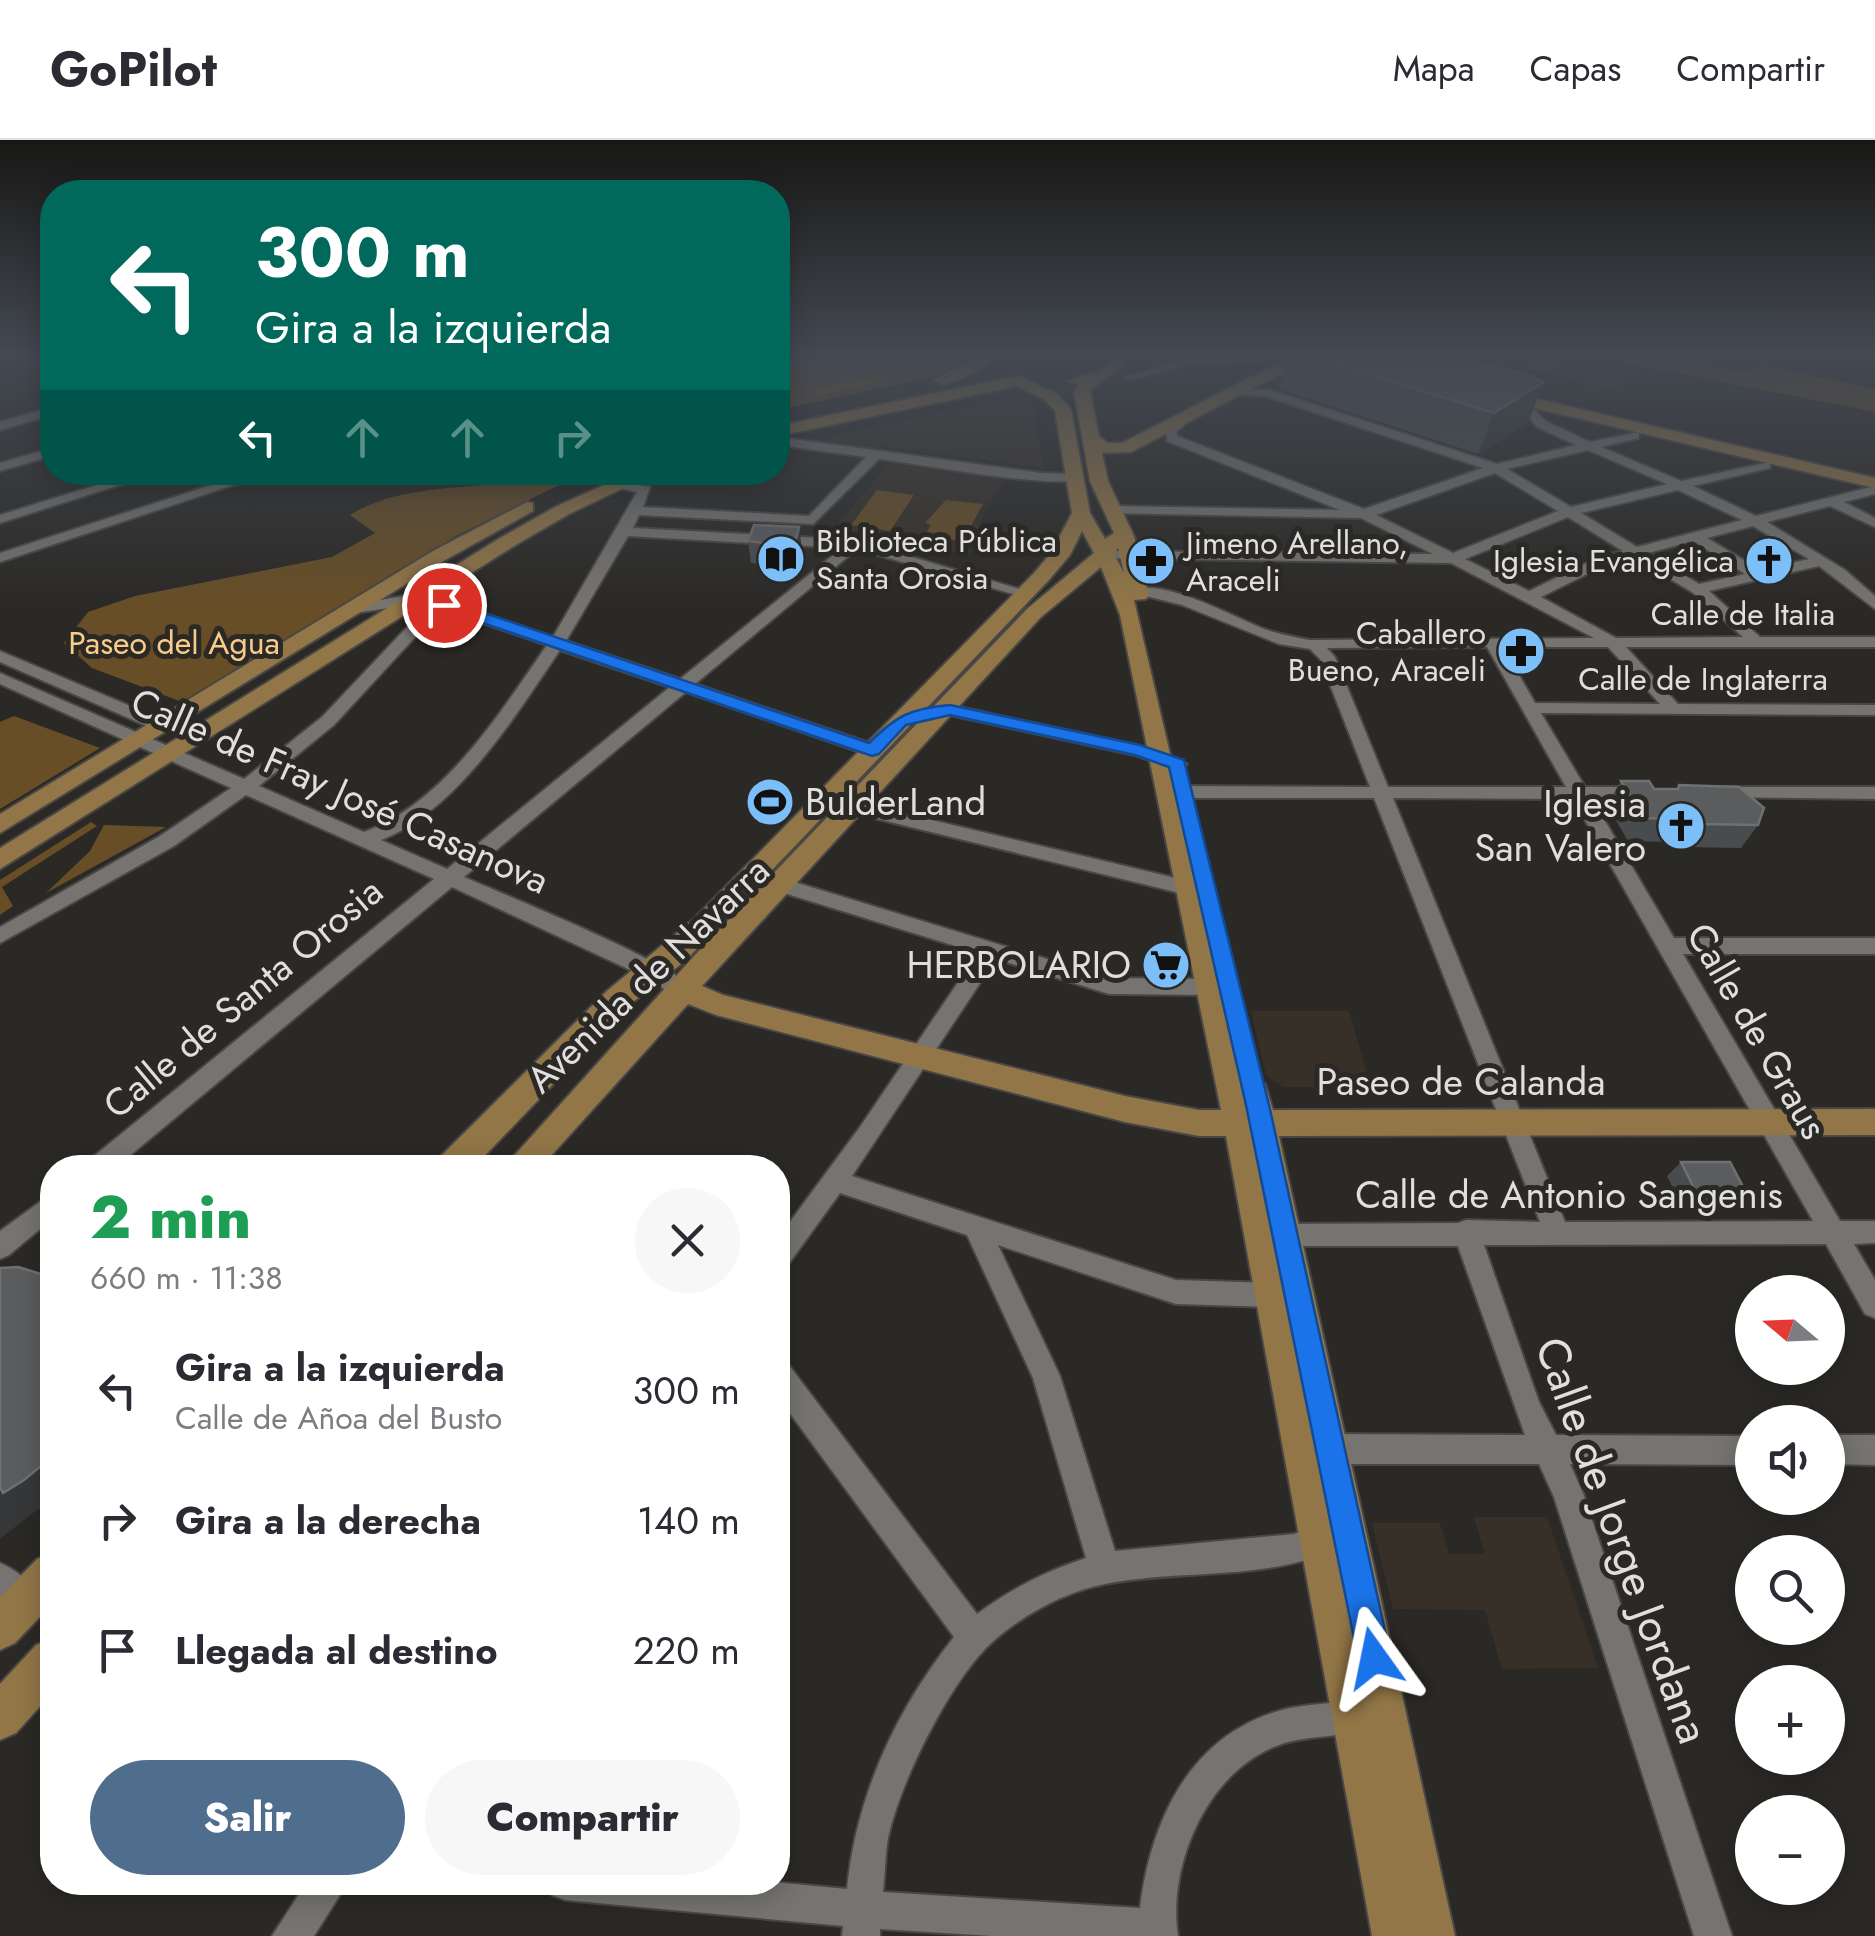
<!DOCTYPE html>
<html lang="es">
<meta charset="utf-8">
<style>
body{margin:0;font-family:Jost,sans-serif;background:#f7f7f7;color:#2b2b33;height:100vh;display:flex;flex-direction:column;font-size:38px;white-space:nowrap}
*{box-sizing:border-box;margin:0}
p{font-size:32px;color:#7c7c81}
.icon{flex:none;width:55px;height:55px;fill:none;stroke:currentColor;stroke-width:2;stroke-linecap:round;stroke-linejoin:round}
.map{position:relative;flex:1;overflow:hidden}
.side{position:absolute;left:40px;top:1015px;width:750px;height:740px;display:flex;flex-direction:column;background:#fff;border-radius:40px;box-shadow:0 5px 25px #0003}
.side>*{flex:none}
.banner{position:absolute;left:40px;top:40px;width:750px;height:305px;border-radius:40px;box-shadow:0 5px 25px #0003;background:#00695c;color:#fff;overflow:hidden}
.needle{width:65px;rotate:289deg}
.buttons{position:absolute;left:1735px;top:1135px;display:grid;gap:20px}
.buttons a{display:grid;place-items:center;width:110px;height:110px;border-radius:50%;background:#fff;box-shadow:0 5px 25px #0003;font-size:50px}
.pin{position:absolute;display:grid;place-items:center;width:85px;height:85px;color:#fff;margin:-42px;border:5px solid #fff;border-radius:50%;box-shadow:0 2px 10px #0007}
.me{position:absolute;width:110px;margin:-55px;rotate:348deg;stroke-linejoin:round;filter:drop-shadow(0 0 8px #0008)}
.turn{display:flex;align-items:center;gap:35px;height:210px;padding:0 50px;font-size:45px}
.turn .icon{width:130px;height:130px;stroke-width:2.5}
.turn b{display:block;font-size:70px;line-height:85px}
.lanes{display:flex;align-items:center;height:95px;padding:0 50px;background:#0003;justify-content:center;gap:50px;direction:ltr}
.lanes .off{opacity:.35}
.round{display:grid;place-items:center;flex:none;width:105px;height:105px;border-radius:52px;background:#f7f7f7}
.overview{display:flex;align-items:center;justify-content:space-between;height:170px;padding:0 50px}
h1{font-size:60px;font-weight:800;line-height:75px;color:#1e9e55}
.button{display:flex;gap:20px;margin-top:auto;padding:20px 50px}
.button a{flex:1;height:115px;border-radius:60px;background:#4f6d8c;color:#fff;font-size:40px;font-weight:800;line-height:115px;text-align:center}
.button a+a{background:#f7f7f7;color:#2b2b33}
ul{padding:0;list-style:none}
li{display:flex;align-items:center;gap:30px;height:130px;padding:0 50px}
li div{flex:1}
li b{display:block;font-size:38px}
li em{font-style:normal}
header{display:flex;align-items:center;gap:60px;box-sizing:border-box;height:140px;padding:0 50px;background:#fff;border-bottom:2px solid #e1e1e2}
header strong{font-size:48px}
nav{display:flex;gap:55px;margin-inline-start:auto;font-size:35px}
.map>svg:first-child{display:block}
.built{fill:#363028}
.green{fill:#674e26}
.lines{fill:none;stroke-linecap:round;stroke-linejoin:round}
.canal{fill:#846024;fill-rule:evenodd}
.minor-casing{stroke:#494745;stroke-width:4}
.major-casing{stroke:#494745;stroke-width:4}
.minor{fill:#767470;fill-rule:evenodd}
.major{fill:#927647;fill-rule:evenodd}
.wall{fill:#494c4f}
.shaded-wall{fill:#363738}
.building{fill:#5a5c5e;stroke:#6f7072;stroke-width:2.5}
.route{fill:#1a73e8;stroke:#114b97;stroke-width:2.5}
.labels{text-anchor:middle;stroke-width:10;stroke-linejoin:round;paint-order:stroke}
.far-poi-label{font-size:32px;fill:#e1dfdd;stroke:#2b2926;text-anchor:start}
.far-street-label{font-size:32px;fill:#e1dfdd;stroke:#2b2926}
.far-park-label{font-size:32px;fill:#f8cd8c;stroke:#2b2926}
.street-label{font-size:38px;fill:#e1dfdd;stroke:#2b2926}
.poi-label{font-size:38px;fill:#e1dfdd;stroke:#2b2926;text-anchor:end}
.near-street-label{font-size:45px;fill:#e1dfdd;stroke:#2b2926}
</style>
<header>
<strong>GoPilot</strong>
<nav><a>Mapa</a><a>Capas</a><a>Compartir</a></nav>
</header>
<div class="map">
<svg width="1875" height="1796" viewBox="0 0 1875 1796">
<rect width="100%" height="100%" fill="#2b2926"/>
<path class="built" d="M 1580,216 L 1591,216 L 1637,225 L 1618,250 L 1560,238 Z
M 1011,257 L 1033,264 L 1044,328 L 879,306 L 874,310 L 809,301 Z
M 889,324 L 1004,339 L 983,376 L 969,414 L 881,397 L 874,402 L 832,391 Z
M 1251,871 L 1349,871 L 1371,947 L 1283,947 L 1266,935 Z
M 1474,1377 L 1547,1377 L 1598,1528 L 1502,1529 L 1485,1470 L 1393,1469 L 1372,1383 L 1440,1383 L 1449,1414 L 1485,1414 Z"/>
<path class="green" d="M 778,216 L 974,216 L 935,236 L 778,270 Z
M 1591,216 L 1654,216 L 1745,232 L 1760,225 L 1875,249 L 1875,272 Z
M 520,333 L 583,333 L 458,395 L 182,562 L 92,528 L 64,503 L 88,472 L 135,456 L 332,417 L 375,393 L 350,375 C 397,345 459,350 514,341 Z
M 877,350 L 914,355 L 890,391 L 851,385 Z
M 946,360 L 983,364 L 963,401 L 924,396 L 931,385 L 925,383 Z
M 14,576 L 100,608 L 0,669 L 0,582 Z
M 91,682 L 97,686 L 2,747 L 13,766 L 0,775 L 0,740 Z
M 104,685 L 166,687 L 46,753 L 90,711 Z"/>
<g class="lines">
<path class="canal" d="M 884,235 L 888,240 L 819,255 L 813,251 Z"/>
<g class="minor-casing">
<path id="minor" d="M 1231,216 L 1293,216 L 1287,219 L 1189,224 L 1130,240 L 1124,237 L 1189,218 Z
M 1234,248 L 1270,250 L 1497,324 L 1576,305 L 1537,287 L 1515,260 L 1521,256 L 1545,281 L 1590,302 L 1639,292 L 1639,298 L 1601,307 L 1681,341 L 1770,322 L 1770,328 L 1693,346 L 1756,376 L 1875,346 L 1875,354 L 1844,362 L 1875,378 L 1875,387 L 1830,366 L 1767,382 L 1845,430 L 1875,456 L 1875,469 L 1819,426 L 1709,451 L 1760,497 L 1875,497 L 1875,507 L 1626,507 L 1678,564 L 1875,565 L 1875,575 L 1541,573 L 1585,647 L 1644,647 L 1653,653 L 1644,659 L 1592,659 L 1674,798 L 1875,798 L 1875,814 L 1683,814 L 1840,1081 L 1875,1081 L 1875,1103 L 1854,1104 L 1875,1140 L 1875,1178 L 1865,1174 L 1826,1104 L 1484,1105 L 1539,1262 L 1556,1295 L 1752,1296 L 1752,1325 L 1570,1324 L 1583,1353 L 1732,1796 L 1694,1796 L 1554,1357 L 1539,1324 L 1321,1324 L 1311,1319 L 1306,1309 L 1311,1299 L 1321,1294 L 1525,1295 L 1458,1106 L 1274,1106 L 1265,1103 L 1261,1095 L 1265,1087 L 1274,1084 L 1458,1083 L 1466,1080 L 1540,1082 L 1374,658 L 1188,658 L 1170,667 L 1161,661 L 1184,646 L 1370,647 L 1320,519 L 1310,509 L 1279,504 L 1182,465 L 1130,452 C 1157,434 1236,478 1264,489 C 1279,494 1294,497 1310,500 L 1594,498 L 1451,423 L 1099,418 L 1097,415 L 1104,411 L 1433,414 L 1361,378 L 1106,373 L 1104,370 L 1111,366 L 1340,370 L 1167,301 L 1167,287 L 1189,272 L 1195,276 L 1177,291 L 1177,296 L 1364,369 L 1483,328 L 1265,256 L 1230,254 L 1228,252 ZM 1588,310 L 1667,344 L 1571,367 L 1507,329 ZM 1495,333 L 1558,371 L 1453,413 L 1376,375 ZM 1678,350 L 1742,380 L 1637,407 L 1581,373 ZM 1568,377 L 1623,411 L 1599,417 L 1529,451 L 1465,419 ZM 1753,386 L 1809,419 L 1760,430 L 1707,398 ZM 1693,401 L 1745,434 L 1699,444 L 1648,413 ZM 1633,417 L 1692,452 L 1743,497 L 1616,498 L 1541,457 L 1609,423 ZM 1487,507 L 1566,647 L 1388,647 L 1335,517 L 1327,508 ZM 1503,507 L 1608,507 L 1660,564 L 1535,563 ZM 1393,658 L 1573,659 L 1813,1081 L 1565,1082 Z
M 52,267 L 52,275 L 0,290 L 0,282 Z
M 778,297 L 1041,333 L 1076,334 L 1083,338 C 1061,351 913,323 879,319 L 813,384 L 639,375 L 633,388 L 855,400 L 1033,453 L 1020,456 L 857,409 L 695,544 L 878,606 L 878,614 L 866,614 L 686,552 L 464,737 C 503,754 676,824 693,849 L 690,855 L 674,855 L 643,836 L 452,747 L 115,1028 L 85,1028 L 88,1021 L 434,739 L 246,655 L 174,706 L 0,803 L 0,787 L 160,696 L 231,648 L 0,544 L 0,533 L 244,639 L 322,577 L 427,466 L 416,464 L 355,473 L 347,468 L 350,465 L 416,454 L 443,460 L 553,497 L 637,352 L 614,347 L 614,341 L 650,347 L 643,367 L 809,376 L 866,317 L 778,305 ZM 628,396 L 842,408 L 680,539 L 566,501 ZM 441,469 L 547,505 C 499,574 445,662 364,692 L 259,646 L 334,585 ZM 560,510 L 670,547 L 447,729 L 381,700 C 457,671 516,575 560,510 Z
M 52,308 L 52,316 L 0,331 L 0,323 Z
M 139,332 L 160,332 L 0,383 L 0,375 Z
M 252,332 L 273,332 L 0,422 L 0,413 Z
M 0,511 L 168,582 L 171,586 L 168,590 L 156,590 L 0,522 Z
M 950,565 L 1140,606 L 1187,624 L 1178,630 L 1135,615 L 950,575 L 900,586 L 891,581 L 923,568 Z
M 1716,647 L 1875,647 L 1875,659 L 1709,657 L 1709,649 Z
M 852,661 L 1188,741 L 1198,748 L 1188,755 L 845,671 L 845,663 Z
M 778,737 L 1109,838 L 1209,839 L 1220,847 L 1209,855 L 1109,854 L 996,819 L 852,1036 L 1176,1140 L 1273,1143 L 1282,1146 L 1286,1155 L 1282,1164 L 1273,1167 L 1176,1164 L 998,1105 L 1060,1236 L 1115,1411 L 1294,1394 L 1321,1385 L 1332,1389 L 1336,1400 L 1332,1411 C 1260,1441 1181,1429 1105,1444 C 1063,1452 1016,1478 985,1509 C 946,1550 900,1643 888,1698 C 885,1716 885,1734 883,1752 L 1140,1768 C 1151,1680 1190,1595 1282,1570 C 1307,1563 1333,1565 1358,1558 L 1370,1563 L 1375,1575 L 1370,1587 C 1340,1599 1309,1594 1279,1605 C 1208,1630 1167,1725 1178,1796 L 992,1796 L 880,1789 L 880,1796 L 842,1796 L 843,1786 L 565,1760 L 552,1755 L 547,1742 L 773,1742 L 847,1749 C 856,1656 896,1570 954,1497 L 778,1257 L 778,1221 L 788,1224 L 977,1474 C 1011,1449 1046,1431 1086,1418 L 1033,1238 L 967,1095 L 840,1053 L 787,1126 L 778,1130 L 778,1098 L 860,987 L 978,813 L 771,749 L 768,744 L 771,739 Z
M 52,1053 L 52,1079 L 9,1115 L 0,1119 L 0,1091 Z
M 1828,1295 L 1875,1295 L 1875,1325 L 1828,1324 Z
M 0,1423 C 17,1430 35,1445 42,1462 L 37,1473 L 26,1478 L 0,1460 Z
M 307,1742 L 348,1742 L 314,1796 L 272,1796 Z"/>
</g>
<g class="major-casing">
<path id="major" d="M 982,216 L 999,216 L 973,234 L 942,245 L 934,240 Z
M 1119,216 L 1135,216 C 1121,231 1102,237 1090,251 L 1099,296 L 1108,303 L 1122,303 L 1277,224 L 1321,216 L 1328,220 L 1286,231 L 1131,312 L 1102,313 L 1108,341 L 1134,396 L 1149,455 L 1146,459 L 1134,460 L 1247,943 L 1265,944 L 1273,970 L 1875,969 L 1875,995 L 1279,996 L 1455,1796 L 1372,1796 L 1226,996 L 1199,996 L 1125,982 L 716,875 L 688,864 L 540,1028 L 503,1028 L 695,815 L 1027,469 L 1094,413 L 1082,391 L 1070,415 L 1048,441 L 685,821 L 628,866 L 473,1028 L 435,1028 L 439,1018 L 608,850 L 695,778 L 1034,433 L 1051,413 L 1072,373 L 1055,271 L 1045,260 L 1017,246 L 778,296 L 778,286 L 1018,236 L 1057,254 L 1071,270 L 1090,373 L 1105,399 L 1114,393 L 1090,341 L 1074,251 L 1079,245 L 1067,241 L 1100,231 ZM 1118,408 L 1124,433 L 1114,414 ZM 1101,427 L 1120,475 L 1221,970 L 1199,970 L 1125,956 L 723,855 L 702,846 L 1041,477 Z
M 1498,250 L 1875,338 L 1875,348 L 1492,258 L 1492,252 Z
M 633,332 L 657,332 L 569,374 L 514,406 L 0,729 L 0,708 L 500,398 L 557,366 Z
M 527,362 L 533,363 L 533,371 L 447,419 L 0,693 L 0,674 L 433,411 Z
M 52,1413 L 52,1464 L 15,1503 L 0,1510 L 0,1457 L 37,1419 Z
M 52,1499 L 52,1553 L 16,1593 L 0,1600 L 0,1544 L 36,1505 Z"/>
</g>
<use href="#minor" class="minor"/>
<use href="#major" class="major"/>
</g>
<path class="wall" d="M 1287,216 L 1446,216 L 1544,242 L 1528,283 L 1478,314 L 1279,249 Z
M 1524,216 L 1567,216 L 1552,234 L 1529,229 Z
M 799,387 L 802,410 L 799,421 L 789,428 L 751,423 L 748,401 Z
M 1621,641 L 1654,649 L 1677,649 L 1679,645 L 1758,685 L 1741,708 L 1687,707 L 1676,702 L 1628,701 L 1607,665 Z
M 1681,1022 L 1747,1054 L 1732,1068 L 1683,1068 L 1667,1036 Z"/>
<path class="shaded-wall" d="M 1560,216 L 1567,216 L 1552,234 Z
M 1544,242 L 1528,283 L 1478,314 L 1494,273 Z
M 799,387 L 802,410 L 799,421 L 789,428 L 787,406 Z
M 52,1317 L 52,1367 L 44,1372 L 38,1369 L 0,1399 L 0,1347 Z"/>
<path class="building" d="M 1307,216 L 1446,216 L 1518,232 L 1544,242 L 1494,273 Z
M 754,385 L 799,387 L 796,399 L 787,406 L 748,401 Z
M 1621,641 L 1649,641 L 1654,649 L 1678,649 L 1679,645 L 1739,647 L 1764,668 L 1758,685 L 1704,684 L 1692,679 L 1643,678 Z
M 1681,1022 L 1730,1022 L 1747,1054 L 1697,1054 Z
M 18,1127 L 41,1134 L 52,1146 L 52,1317 L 24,1340 L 3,1353 L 0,1347 L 0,1128 Z"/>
<linearGradient id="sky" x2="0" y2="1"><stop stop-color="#181715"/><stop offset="0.46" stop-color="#444952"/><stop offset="1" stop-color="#444952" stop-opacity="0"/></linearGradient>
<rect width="1875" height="467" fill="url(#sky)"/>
<path class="route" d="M 439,461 L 449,461 L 869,603 C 896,576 911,568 950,565 L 1140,605 L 1184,620 L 1269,965 L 1391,1518 L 1386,1530 L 1374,1535 L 1363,1530 L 1358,1518 L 1246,965 L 1169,627 L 1135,615 L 950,575 L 906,585 L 879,614 L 872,616 L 439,468 Z"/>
<defs>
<g id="library-disc" transform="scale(2.5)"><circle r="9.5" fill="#7bbef8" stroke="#2b2926"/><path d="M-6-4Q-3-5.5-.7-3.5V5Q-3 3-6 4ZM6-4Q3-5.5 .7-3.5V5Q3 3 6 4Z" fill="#111"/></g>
<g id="pharmacy-disc" transform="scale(2.5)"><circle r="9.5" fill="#7bbef8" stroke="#2b2926"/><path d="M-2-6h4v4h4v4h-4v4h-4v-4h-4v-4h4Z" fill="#111"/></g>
<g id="church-disc" transform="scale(2.5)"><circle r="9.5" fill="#7bbef8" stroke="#2b2926"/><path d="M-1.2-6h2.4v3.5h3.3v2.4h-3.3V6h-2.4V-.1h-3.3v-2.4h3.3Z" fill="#111"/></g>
<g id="stadium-disc" transform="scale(2.5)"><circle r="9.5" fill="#7bbef8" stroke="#2b2926"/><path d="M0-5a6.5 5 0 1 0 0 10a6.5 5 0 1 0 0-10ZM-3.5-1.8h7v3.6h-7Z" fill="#111"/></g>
<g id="supermarket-disc" transform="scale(2.5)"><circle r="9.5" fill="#7bbef8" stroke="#2b2926"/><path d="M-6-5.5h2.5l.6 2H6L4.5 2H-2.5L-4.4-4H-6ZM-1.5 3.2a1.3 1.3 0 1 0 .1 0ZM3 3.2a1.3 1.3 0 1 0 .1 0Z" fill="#111"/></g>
</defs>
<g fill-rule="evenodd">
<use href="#library-disc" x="781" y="419"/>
<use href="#pharmacy-disc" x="1151" y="421"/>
<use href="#church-disc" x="1769" y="421"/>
<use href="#pharmacy-disc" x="1521" y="511"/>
<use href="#stadium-disc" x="770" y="662"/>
<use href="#church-disc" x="1681" y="686"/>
<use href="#supermarket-disc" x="1166" y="825"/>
</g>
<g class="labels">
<g class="far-poi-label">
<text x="816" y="412">Biblioteca Pública<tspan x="816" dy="37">Santa Orosia</tspan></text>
<text x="1186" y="414">Jimeno Arellano,<tspan x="1186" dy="37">Araceli</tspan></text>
<text x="1734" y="432" text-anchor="end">Iglesia Evangélica</text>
<text x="1486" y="504" text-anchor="end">Caballero<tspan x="1486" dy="37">Bueno, Araceli</tspan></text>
</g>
<g class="far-street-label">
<text x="1743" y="485">Calle de Italia</text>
<text x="1703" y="550">Calle de Inglaterra</text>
</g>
<g class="far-park-label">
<text x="174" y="514">Paseo del Agua</text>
</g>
<g class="street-label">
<text transform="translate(340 651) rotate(24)" y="13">Calle de Fray José Casanova</text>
<text transform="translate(648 835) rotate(-44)" y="13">Avenida de Navarra</text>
<text transform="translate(243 858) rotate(-40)" y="13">Calle de Santa Orosia</text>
<text transform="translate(1757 891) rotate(60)" y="13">Calle de Graus</text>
<text x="1461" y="955">Paseo de Calanda</text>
<text x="1569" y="1068">Calle de Antonio Sangenis</text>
</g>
<g class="poi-label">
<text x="805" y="675" text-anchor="start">BulderLand</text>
<text x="1646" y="677">Iglesia<tspan x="1646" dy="44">San Valero</tspan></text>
<text x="1131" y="838">HERBOLARIO</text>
</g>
<g class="near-street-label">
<text transform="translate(1623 1400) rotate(70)" y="16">Calle de Jorge Jordana</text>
</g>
</g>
</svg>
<div class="buttons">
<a><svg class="needle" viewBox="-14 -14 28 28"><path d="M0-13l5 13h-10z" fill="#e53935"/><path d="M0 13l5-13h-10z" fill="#7c7c81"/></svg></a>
<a><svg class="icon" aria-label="sound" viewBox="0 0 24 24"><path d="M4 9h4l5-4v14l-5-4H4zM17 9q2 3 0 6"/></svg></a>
<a><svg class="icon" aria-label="search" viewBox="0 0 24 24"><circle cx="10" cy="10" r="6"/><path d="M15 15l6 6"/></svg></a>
<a>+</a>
<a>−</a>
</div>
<div class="pin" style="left:444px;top:465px;background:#d93025"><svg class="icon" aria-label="arrive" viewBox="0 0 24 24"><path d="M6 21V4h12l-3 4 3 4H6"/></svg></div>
<svg class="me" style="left:1374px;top:1518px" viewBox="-20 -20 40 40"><path d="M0-17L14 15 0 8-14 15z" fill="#1a73e8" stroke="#fff" stroke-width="4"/></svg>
<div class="banner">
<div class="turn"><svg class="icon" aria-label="left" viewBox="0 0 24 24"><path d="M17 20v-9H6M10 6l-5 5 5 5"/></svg><div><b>300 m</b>Gira a la izquierda</div></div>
<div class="lanes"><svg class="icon" aria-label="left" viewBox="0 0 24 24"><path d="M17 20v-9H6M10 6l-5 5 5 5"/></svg><svg class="icon off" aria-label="ahead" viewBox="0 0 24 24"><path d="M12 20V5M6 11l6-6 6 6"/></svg><svg class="icon off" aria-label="ahead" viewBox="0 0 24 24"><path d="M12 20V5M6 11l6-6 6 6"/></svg><svg class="icon off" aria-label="right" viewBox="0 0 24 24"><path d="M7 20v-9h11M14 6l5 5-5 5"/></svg></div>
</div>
<section class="side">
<div class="overview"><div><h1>2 min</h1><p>660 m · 11:38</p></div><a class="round"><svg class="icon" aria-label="close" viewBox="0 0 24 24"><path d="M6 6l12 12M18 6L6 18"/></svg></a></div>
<ul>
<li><svg class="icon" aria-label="left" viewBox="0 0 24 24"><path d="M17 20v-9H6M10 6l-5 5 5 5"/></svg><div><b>Gira a la izquierda</b><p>Calle de Añoa del Busto</p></div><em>300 m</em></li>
<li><svg class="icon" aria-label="right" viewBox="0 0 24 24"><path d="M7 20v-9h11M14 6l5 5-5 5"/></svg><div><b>Gira a la derecha</b></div><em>140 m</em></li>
<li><svg class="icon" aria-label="arrive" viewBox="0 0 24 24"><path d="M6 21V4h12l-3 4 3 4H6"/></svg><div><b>Llegada al destino</b></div><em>220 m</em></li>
</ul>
<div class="button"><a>Salir</a><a>Compartir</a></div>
</section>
</div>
